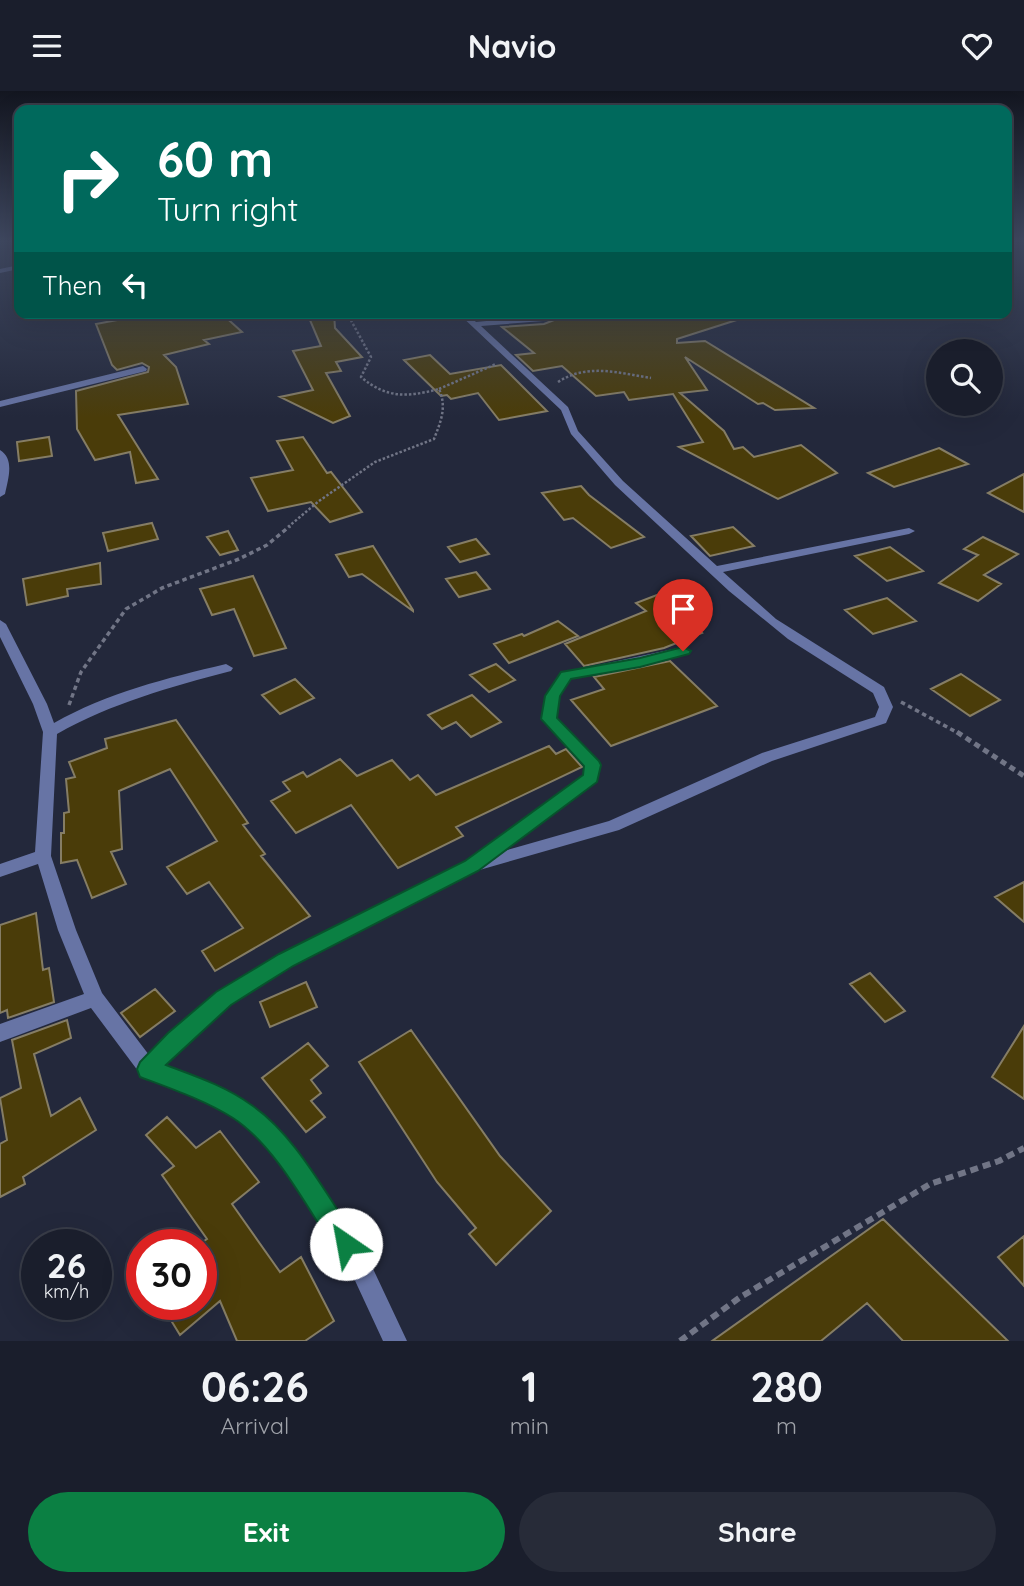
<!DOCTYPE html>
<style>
body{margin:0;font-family:Quicksand,sans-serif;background:#272b38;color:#f1f3f6;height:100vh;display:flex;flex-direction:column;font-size:26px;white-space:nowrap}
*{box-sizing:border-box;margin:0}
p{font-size:23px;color:#9fa2a9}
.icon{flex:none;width:38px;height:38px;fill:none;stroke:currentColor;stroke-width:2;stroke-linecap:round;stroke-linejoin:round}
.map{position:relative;height:1250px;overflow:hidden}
.details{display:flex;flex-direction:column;background:#1a1e2c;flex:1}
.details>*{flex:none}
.guide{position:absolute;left:14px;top:14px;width:998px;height:214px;border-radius:14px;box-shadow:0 7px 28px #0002,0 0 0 2px #383c48;background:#00695c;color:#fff;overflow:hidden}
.fabs{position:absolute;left:926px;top:248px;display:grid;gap:14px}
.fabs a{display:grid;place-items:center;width:77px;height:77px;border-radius:50%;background:#1a1e2c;box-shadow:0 7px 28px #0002,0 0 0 2px #383c48;font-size:35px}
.speed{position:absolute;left:21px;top:1138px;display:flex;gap:14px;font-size:35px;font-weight:700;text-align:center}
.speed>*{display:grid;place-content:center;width:91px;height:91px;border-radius:50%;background:#1a1e2c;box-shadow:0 7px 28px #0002,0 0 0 2px #383c48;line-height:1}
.speed small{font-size:18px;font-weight:400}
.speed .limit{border:10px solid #d22;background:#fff;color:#111}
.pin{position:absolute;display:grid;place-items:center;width:60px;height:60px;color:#fff;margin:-72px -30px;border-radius:50% 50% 50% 0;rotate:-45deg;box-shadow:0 0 7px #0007}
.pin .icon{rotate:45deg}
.me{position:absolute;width:77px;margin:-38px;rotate:327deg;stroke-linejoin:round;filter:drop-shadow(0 0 5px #0008)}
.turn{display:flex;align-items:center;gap:24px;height:147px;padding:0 28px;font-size:32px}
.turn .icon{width:91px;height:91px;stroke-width:2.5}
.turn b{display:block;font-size:49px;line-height:60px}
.then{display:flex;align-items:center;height:66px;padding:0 28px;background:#0003;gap:14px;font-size:26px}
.eta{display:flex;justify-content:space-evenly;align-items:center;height:119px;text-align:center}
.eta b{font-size:42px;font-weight:700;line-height:49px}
.button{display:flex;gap:14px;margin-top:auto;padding:14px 28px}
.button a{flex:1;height:80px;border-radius:42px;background:#0b8043;color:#fff;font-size:28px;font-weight:700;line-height:80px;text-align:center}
.button a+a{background:#272b38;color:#f1f3f6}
header{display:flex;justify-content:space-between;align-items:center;height:91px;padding:0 28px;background:#1a1e2c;font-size:32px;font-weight:700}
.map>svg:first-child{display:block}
.building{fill:#4a3c09;stroke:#857d65;stroke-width:2}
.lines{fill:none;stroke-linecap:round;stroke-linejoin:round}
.path-far3{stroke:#717586;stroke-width:2.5;stroke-dasharray:2.5 2;stroke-linecap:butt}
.path-far2{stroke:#717586;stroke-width:3.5;stroke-dasharray:4.5 3.5;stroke-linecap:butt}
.path-far1{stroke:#717586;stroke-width:5;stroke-dasharray:6 4.5;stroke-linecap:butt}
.path{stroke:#717586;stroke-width:6;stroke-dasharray:8 5;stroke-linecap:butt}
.street{fill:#6774a5;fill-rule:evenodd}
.route{fill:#0b8043;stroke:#07532c;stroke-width:2}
</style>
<header><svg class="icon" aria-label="menu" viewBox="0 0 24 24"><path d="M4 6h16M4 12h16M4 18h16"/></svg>Navio<svg class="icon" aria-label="heart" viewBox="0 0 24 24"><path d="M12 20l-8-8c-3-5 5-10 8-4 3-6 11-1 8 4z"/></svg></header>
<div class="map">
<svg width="1024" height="1250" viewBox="0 0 1024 1250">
<rect width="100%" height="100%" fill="#23283b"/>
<path class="building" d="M 143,222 L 221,222 L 242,241 L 204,249 L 209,253 L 164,264 L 176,276 L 188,313 L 118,324 L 158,388 L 136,392 L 130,361 L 95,369 L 77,338 L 76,300 L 148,281 L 149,276 L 142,272 L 117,279 L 112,274 L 96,233 L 144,224 Z
M 307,222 L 334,222 L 335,237 L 362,266 L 336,271 L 341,280 L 326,282 L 350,325 L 333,332 L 280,306 L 313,299 L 293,260 L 321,255 Z
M 572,222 L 745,222 L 746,226 L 677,248 L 677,252 L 705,250 L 814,317 L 775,319 L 763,312 L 758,313 L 685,266 L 707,299 L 680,302 L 724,340 L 734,358 L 743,356 L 754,366 L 801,354 L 837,382 L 778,408 L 679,356 L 703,351 L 673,303 L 629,309 L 624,301 L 596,305 L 562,275 L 533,280 L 516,264 L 534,262 L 502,236 L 544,233 Z
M 430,264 L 450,283 L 501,274 L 547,320 L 499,329 L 478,302 L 451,308 L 447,304 L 441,305 L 404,269 Z
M 49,346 L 52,365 L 19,370 L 17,351 Z
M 303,346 L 327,382 L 331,381 L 362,421 L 330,431 L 311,411 L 268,420 L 251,387 L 293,379 L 277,350 Z
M 939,357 L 968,373 L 894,396 L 868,382 Z
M 1024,383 L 1024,421 L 988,402 Z
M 581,395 L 589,404 L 644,446 L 611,457 L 573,427 L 564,429 L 542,402 Z
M 152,432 L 158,448 L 108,460 L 103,442 Z
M 733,436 L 754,455 L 710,465 L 691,445 Z
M 228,440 L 238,459 L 220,464 L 207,446 Z
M 983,446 L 1018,463 L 984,484 L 1001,493 L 978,510 L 939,492 L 978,464 L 964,458 Z
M 476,448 L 489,463 L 460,471 L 448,456 Z
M 373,455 L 413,519 L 413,520 L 362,483 L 349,486 L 336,464 Z
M 890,456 L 923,480 L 887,490 L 855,465 Z
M 100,472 L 101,493 L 67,498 L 68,505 L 27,514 L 23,488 Z
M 476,481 L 490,498 L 459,506 L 446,488 Z
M 253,485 L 286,557 L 254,565 L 234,518 L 212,524 L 200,498 Z
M 665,501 L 680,513 L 688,510 L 708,525 L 691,532 L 702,542 L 664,557 L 584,575 L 565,553 L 646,520 L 636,512 Z
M 887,507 L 916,530 L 873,543 L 845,519 Z
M 558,530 L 578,545 L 509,572 L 494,553 L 522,543 L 524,545 Z
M 670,570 L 717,615 L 611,655 L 571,609 L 604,598 L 594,586 Z
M 496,573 L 515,589 L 489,601 L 470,584 Z
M 961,583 L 1000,609 L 970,625 L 931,598 Z
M 295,588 L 314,607 L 280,623 L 262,604 Z
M 472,604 L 501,631 L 471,646 L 456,631 L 442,638 L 428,624 Z
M 176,629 L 248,732 L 243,734 L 265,763 L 261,765 L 310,825 L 215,880 L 202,860 L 243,837 L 209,791 L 187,803 L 167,776 L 217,750 L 170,678 L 119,700 L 122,758 L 111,761 L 126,793 L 92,807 L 77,769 L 61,772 L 61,742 L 64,742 L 64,722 L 69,721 L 66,688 L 75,686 L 69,671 L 107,657 L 105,648 Z
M 549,655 L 556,663 L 566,658 L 582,676 L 456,736 L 463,745 L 398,777 L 351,714 L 296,742 L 271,710 L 290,700 L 283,691 L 303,681 L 307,686 L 340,668 L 357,685 L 392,669 L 410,689 L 418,684 L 436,704 Z
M 1024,791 L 1024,831 L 995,806 Z
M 36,822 L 43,879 L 49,877 L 54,911 L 8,927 L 7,919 L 0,922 L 0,834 Z
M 870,882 L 905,920 L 885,931 L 850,893 Z
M 306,891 L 317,916 L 270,936 L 260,911 Z
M 155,898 L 175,920 L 140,946 L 121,922 Z
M 67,929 L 71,947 L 34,963 L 51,1025 L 80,1007 L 96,1039 L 23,1086 L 25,1093 L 0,1106 L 0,1053 L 7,1049 L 0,1007 L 21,997 L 12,949 Z
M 1024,935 L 1024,1008 L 992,986 Z
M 411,939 L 500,1065 L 551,1120 L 496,1174 L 469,1143 L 476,1137 L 437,1091 L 359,971 Z
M 308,952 L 328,975 L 311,989 L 321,1002 L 311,1010 L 325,1026 L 306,1041 L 262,987 Z
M 167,1026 L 196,1057 L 220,1040 L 259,1091 L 232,1113 L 280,1181 L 301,1166 L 334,1230 L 305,1250 L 237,1250 L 220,1210 L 180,1244 L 161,1213 L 201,1213 L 201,1152 L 207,1148 L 162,1084 L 174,1075 L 146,1044 Z
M 883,1128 L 1008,1250 L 903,1250 L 867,1212 L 821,1250 L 712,1250 Z
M 1024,1145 L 1024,1195 L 998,1166 Z"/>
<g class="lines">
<path class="path-far3" d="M 558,291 C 587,272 619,282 651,287
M 439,298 L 496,273
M 288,436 L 319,410 L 375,371 L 434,348 C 441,330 447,316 439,298 C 408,306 387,308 361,286 L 371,266 L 347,222"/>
<path class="path-far2" d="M 901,611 L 960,643
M 69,614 L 81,581 L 126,518 L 162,497 L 239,468 L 267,454 L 290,435"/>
<path class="path-far1" d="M 957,641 L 1024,685"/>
<path class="path" d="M 680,1250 L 739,1207 L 930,1093 L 999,1070 L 1024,1057"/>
<path class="street" d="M 19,174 L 19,178 L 0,182 L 0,178 Z
M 458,222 L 467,222 L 476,231 L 570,222 L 543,230 L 481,235 L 568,316 L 578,340 L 623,390 L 717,475 L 909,437 L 915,440 L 909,443 L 723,481 L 776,528 L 884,596 L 893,616 L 886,632 L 772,670 L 619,739 L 476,780 L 292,874 L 229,913 L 164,975 L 208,990 L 250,1014 L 285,1046 L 367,1165 L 407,1250 L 383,1250 L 351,1181 L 271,1060 L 236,1028 L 195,1004 L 141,984 L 91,917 L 0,951 L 0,933 L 84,903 L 58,839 L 38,773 L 0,786 L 0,773 L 35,761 L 43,641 L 33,613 L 0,546 L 0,529 L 6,533 L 47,613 L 54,632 C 107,602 167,587 226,573 L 233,577 L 231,580 C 170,596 112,612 57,643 L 51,765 L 76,839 L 102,902 L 149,964 L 217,901 L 280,864 L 465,770 L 584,685 L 585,675 L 542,628 L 546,605 L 561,582 L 683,556 L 689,560 L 688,563 L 640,575 L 570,588 L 560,605 L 556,627 L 598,670 L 600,674 L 598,687 L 504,760 L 609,730 L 762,662 L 875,626 L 879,616 L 873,602 L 788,548 L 729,500 L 615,394 L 571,343 L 561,319 Z
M 143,275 L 147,278 L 146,280 L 0,316 L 0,310 Z
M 0,359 C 15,368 8,388 5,403 L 0,406 Z"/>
</g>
<linearGradient id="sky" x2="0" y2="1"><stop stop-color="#131620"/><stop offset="0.46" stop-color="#3f4860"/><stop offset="1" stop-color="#3f4860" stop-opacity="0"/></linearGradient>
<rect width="1024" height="326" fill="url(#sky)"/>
<path class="route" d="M 683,556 L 691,560 L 689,563 L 640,576 L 571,588 L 560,605 L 557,627 L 599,670 L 601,674 L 597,691 L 478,780 L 293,875 L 231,914 L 166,974 C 195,985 225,995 250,1013 C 294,1042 325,1102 355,1145 L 359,1153 L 355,1162 L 346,1166 L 337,1162 C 309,1120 276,1055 233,1027 C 204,1009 172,998 140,986 L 137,978 L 140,971 L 168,942 L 216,901 L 279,863 L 465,770 L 583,684 L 584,675 L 541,628 L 545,605 L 561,581 L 640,567 Z"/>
</svg>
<div class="fabs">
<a><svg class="icon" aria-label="search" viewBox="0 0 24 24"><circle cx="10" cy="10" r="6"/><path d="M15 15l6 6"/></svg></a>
</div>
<div class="speed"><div>26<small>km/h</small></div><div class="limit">30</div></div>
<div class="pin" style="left:683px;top:560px;background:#d93025"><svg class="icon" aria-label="arrive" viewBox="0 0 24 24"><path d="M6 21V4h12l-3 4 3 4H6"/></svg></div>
<svg class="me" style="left:346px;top:1153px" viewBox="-20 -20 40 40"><circle r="19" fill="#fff"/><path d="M0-13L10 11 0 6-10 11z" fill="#0b8043"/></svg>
<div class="guide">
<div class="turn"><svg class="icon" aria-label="right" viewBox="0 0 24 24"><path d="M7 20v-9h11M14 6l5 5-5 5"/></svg><div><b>60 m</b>Turn right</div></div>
<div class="then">Then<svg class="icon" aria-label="left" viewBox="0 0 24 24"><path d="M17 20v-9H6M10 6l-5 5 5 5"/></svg></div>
</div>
</div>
<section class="details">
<div class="eta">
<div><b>06:26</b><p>Arrival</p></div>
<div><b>1</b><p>min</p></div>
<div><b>280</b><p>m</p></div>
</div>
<div class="button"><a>Exit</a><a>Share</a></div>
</section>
